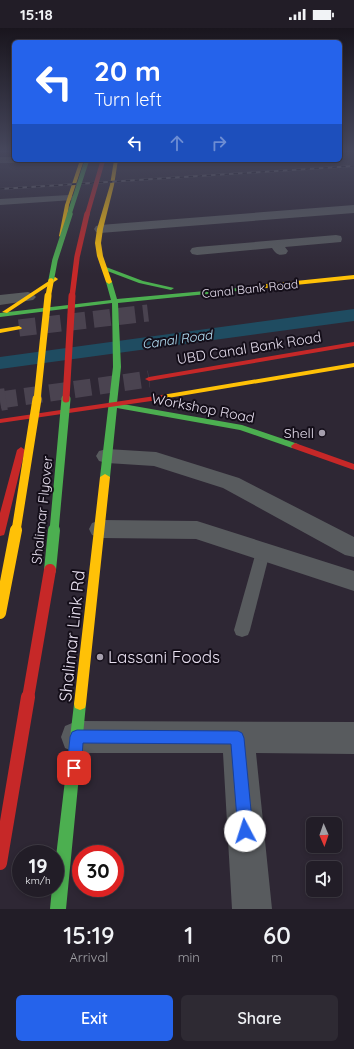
<!DOCTYPE html>
<style>
body{margin:0;font-family:Quicksand,sans-serif;background:#2e2a33;color:#f1f3f6;height:100vh;display:flex;flex-direction:column;font-size:15px;white-space:nowrap}
*{box-sizing:border-box;margin:0}
p{font-size:13px;color:#a2a2a7}
.icon{flex:none;width:22px;height:22px;fill:none;stroke:currentColor;stroke-width:2;stroke-linecap:round;stroke-linejoin:round}
.map{position:relative;height:881px;overflow:hidden}
.sheet{display:flex;flex-direction:column;background:#221d27;flex:1}
.sheet>*{flex:none}
.guide{position:absolute;left:12px;top:12px;width:330px;height:122px;border-radius:6px;box-shadow:0 2px 6px #0003,0 0 0 1px #3f3b44;background:#2563eb;color:#fff;overflow:hidden}
.needle{width:26px;rotate:178deg}
.buttons{position:absolute;left:306px;top:789px;display:grid;gap:8px}
.buttons a{display:grid;place-items:center;width:36px;height:36px;border-radius:6px;background:#221d27;box-shadow:0 2px 6px #0003,0 0 0 1px #3f3b44;font-size:20px}
.speed{position:absolute;left:12px;top:817px;display:flex;gap:8px;font-size:20px;font-weight:700;text-align:center}
.speed>*{display:grid;place-content:center;width:52px;height:52px;border-radius:50%;background:#221d27;box-shadow:0 2px 6px #0003,0 0 0 1px #3f3b44;line-height:1}
.speed small{font-size:10px;font-weight:400}
.speed .limit{border:6px solid #d22;background:#fff;color:#111}
.pin{position:absolute;display:grid;place-items:center;width:34px;height:34px;color:#fff;margin:-17px;border-radius:8px;box-shadow:0 2px 6px #0006}
.me{position:absolute;width:44px;margin:-22px;rotate:355deg;stroke-linejoin:round;filter:drop-shadow(0 0 3px #0008)}
.turn{display:flex;align-items:center;gap:14px;height:84px;padding:0 16px;font-size:18px}
.turn .icon{width:52px;height:52px;stroke-width:2.5}
.turn b{display:block;font-size:28px;line-height:34px}
.lanes{display:flex;align-items:center;height:38px;padding:0 16px;background:#0003;justify-content:center;gap:20px;direction:ltr}
.lanes .off{opacity:.35}
.eta{display:flex;justify-content:space-evenly;align-items:center;height:68px;text-align:center}
.eta b{font-size:24px;font-weight:600;line-height:28px}
.button{display:flex;gap:8px;margin-top:auto;padding:8px 16px}
.button a{flex:1;height:46px;border-radius:6px;background:#2563eb;color:#fff;font-size:16px;font-weight:600;line-height:46px;text-align:center}
.button a+a{background:#2e2a33;color:#f1f3f6}
.status{display:flex;justify-content:space-between;align-items:center;height:28px;padding:0 20px;background:#221d27;direction:ltr}
.status svg{height:11px;fill:currentColor}
.map>svg:first-child{display:block}
.lines{fill:none;stroke-linecap:round;stroke-linejoin:round}
.canal{fill:#1f4c61;fill-rule:evenodd}
.highway-tunnel-far1{stroke:#4a4350;stroke-width:17;stroke-dasharray:17 8;stroke-linecap:butt}
.highway-tunnel{stroke:#4a4350;stroke-width:22;stroke-dasharray:22 11;stroke-linecap:butt}
.lane{fill:#585b5e;fill-rule:evenodd}
.street{fill:#585b5e;fill-rule:evenodd}
.fast{fill:#4caf50;fill-rule:evenodd}
.slow{fill:#ffc107;fill-rule:evenodd}
.jam{fill:#c62828;fill-rule:evenodd}
.rail-casing{stroke:#605e64;stroke-width:2}
.rail{stroke:#140e19;stroke-width:1.5;stroke-dasharray:4.5;stroke-linecap:butt}
.fast-bridge-far3{stroke:#4caf50;stroke-width:4.5}
.fast-bridge-far2{stroke:#4caf50;stroke-width:5.5}
.fast-bridge-far1{stroke:#4caf50;stroke-width:9}
.fast-bridge{stroke:#4caf50;stroke-width:12}
.slow-bridge-far3{stroke:#ffc107;stroke-width:5.5}
.slow-bridge-far2{stroke:#ffc107;stroke-width:7}
.slow-bridge-far1{stroke:#ffc107;stroke-width:9}
.slow-bridge{stroke:#ffc107;stroke-width:12}
.jam-bridge-far4{stroke:#c62828;stroke-width:4.5}
.jam-bridge-far3{stroke:#c62828;stroke-width:5.5}
.jam-bridge-far2{stroke:#c62828;stroke-width:7}
.jam-bridge-far1{stroke:#c62828;stroke-width:12}
.jam-bridge{stroke:#c62828;stroke-width:14}
.route{fill:#2563eb;stroke:#184099}
.poi-dot{fill:#a69fae;stroke:#140e19;stroke-width:1.5}
.labels{text-anchor:middle;stroke-width:4;stroke-linejoin:round;paint-order:stroke}
.far-street-label{font-size:12px;fill:#e7dfef;stroke:#140e19}
.far-water-label{font-size:13px;font-style:italic;fill:#b6e3f8;stroke:#140e19}
.street-label{font-size:14px;fill:#e7dfef;stroke:#140e19}
.poi-label{font-size:14px;fill:#e7dfef;stroke:#140e19;text-anchor:end}
.near-street-label{font-size:17px;fill:#e7dfef;stroke:#140e19}
.near-poi-label{font-size:17px;fill:#e7dfef;stroke:#140e19;text-anchor:start}
</style>
<div class="status"><b>15:18</b><svg viewBox="0 0 49 12"><path d="M0 12V9h3v3zM5 12V6h3v6zM10 12V3h3v9zM15 12V0h3v12zM26 1h20v11H26zM47 4h2v5h-2z"/></svg></div>
<div class="map">
<svg width="354" height="881" viewBox="0 0 354 881">
<rect width="100%" height="100%" fill="#2e2734"/>
<g class="lines">
<path class="canal" d="M 354,281 L 354,293 L 0,341 L 0,329 Z"/>
<path class="highway-tunnel-far1" d="M 19,300 L 148,285
M 0,372 L 149,351"/>
<path class="highway-tunnel" d="M 0,372 L 6,371"/>
<path class="lane" d="M 263,518 L 268,520 L 270,524 L 250,602 L 248,607 L 242,609 L 236,607 L 234,602 L 256,524 L 258,520 Z"/>
<path class="street" d="M 0,129 L 14,129 L 14,132 L 19,132 L 14,135 L 0,135 Z
M 112,132 L 129,132 L 127,134 L 113,135 Z
M 69,167 L 73,168 L 75,170 L 73,172 L 0,177 L 0,171 Z
M 354,177 L 354,185 L 100,205 L 96,204 L 94,201 L 96,198 L 100,197 Z
M 336,207 L 341,208 L 342,211 L 341,214 L 285,219 L 288,223 L 286,226 C 278,228 276,226 272,220 L 197,227 L 192,226 L 190,223 L 192,220 L 197,219 Z
M 28,264 L 33,266 L 36,269 L 33,272 L 0,277 L 0,267 Z
M 107,421 L 156,424 L 239,450 L 354,509 L 354,529 L 345,527 L 223,460 L 154,438 L 107,435 L 99,433 L 96,428 L 99,423 Z
M 101,492 L 197,493 L 354,543 L 354,563 L 196,511 L 101,510 L 92,507 L 89,501 L 92,495 Z
M 77,693 L 354,694 L 354,726 L 256,725 L 272,881 L 232,881 L 223,725 L 77,725 L 65,720 L 61,709 L 65,698 Z"/>
<path class="fast" d="M 102,239 L 106,239 L 143,253 L 174,260 L 171,262 L 139,255 L 102,241 Z
M 109,252 L 112,254 L 117,271 L 249,259 L 250,260 L 247,262 L 118,275 L 121,339 L 117,375 L 242,397 L 298,416 L 299,418 L 298,420 L 292,420 L 240,402 L 117,380 L 110,449 L 108,451 L 102,451 L 100,449 L 113,339 L 112,275 L 0,289 L 0,285 L 111,272 L 106,254 Z
M 80,670 L 85,672 L 86,676 L 66,881 L 50,881 L 52,860 L 55,860 L 55,837 L 74,676 L 75,672 Z"/>
<path class="slow" d="M 80,132 L 84,132 L 69,177 L 65,208 L 62,210 L 59,208 L 65,177 Z
M 114,132 L 118,132 L 114,157 L 103,201 L 101,215 L 103,228 L 112,254 L 109,256 L 106,254 L 97,228 L 95,215 L 97,201 L 110,157 Z
M 354,247 L 354,251 L 247,262 L 244,260 L 247,258 Z
M 55,249 L 58,251 L 57,252 L 7,285 L 2,284 Z
M 19,298 L 22,300 L 21,301 L 0,305 L 0,301 Z
M 354,335 L 354,339 L 162,371 L 158,369 L 162,367 Z
M 105,446 L 110,449 L 86,676 L 85,680 L 80,682 L 75,680 L 74,676 L 100,449 Z"/>
<path class="jam" d="M 354,314 L 354,318 L 149,353 L 145,351 L 149,349 Z
M 162,367 L 165,367 L 166,369 L 165,371 L 0,395 L 0,391 Z
M 295,415 L 354,436 L 354,442 L 292,420 L 291,418 Z
M 21,419 L 25,422 L 5,504 L 4,507 L 0,508 L 0,485 L 17,422 Z"/>
<g class="rail-casing">
<path id="rail" d="M 0,161 L 354,138"/>
</g>
<use href="#rail" class="rail"/>
<path class="fast-bridge-far3" d="M 69,187 L 87,132"/>
<path class="fast-bridge-far2" d="M 51,253 L 55,232 L 70,186"/>
<path class="fast-bridge-far1" d="M 54,503 L 66,371"/>
<path class="fast-bridge" d="M 50,542 L 54,502"/>
<path class="slow-bridge-far3" d="M 48,269 L 51,253"/>
<path class="slow-bridge-far2" d="M 37,372 L 48,268"/>
<path class="slow-bridge-far1" d="M 16,503 L 37,371"/>
<path class="slow-bridge" d="M 0,585 L 16,502"/>
<path class="jam-bridge-far4" d="M 87,187 L 103,132"/>
<path class="jam-bridge-far3" d="M 72,269 L 77,229 L 87,186"/>
<path class="jam-bridge-far2" d="M 66,371 L 72,268"/>
<path class="jam-bridge-far1" d="M 28,670 L 50,542"/>
<path class="jam-bridge" d="M 0,835 L 28,669"/>
</g>
<linearGradient id="sky" x2="0" y2="1"><stop stop-color="#19151d"/><stop offset="0.5" stop-color="#46475c"/><stop offset="1" stop-color="#46475c" stop-opacity="0"/></linearGradient>
<rect width="354" height="246" fill="url(#sky)"/>
<path class="route" d="M 77,702 L 238,703 L 242,705 L 244,710 L 253,803 L 251,808 L 245,811 L 240,808 L 238,803 L 231,716 L 83,715 L 81,740 L 79,745 L 74,747 L 69,745 L 67,740 L 70,709 L 72,704 Z"/>
<g class="poi-dot">
<circle cx="322" cy="405" r="4"/>
<circle cx="100" cy="629" r="4"/>
</g>
<g class="labels">
<g class="far-street-label">
<text transform="translate(250 261) rotate(-6)" y="4">Canal Bank Road</text>
</g>
<g class="far-water-label">
<text transform="translate(177 311) rotate(-8)" y="5">Canal Road</text>
</g>
<g class="street-label">
<text transform="translate(249 320) rotate(-9)" y="5">UBD Canal Bank Road</text>
<text transform="translate(203 380) rotate(11)" y="5">Workshop Road</text>
<text transform="translate(42 482) rotate(-84)" y="5">Shalimar Flyover</text>
</g>
<g class="poi-label">
<text x="314" y="410">Shell</text>
</g>
<g class="near-street-label">
<text transform="translate(72 608) rotate(-84)" y="6">Shalimar Link Rd</text>
</g>
<g class="near-poi-label">
<text x="108" y="635">Lassani Foods</text>
</g>
</g>
</svg>
<div class="buttons">
<a><svg class="needle" viewBox="-14 -14 28 28"><path d="M0-13l5 13h-10z" fill="#e53935"/><path d="M0 13l5-13h-10z" fill="#a2a2a7"/></svg></a>
<a><svg class="icon" aria-label="sound" viewBox="0 0 24 24"><path d="M4 9h4l5-4v14l-5-4H4zM17 9q2 3 0 6"/></svg></a>
</div>
<div class="speed"><div>19<small>km/h</small></div><div class="limit">30</div></div>
<div class="pin" style="left:74px;top:740px;background:#d93025"><svg class="icon" aria-label="arrive" viewBox="0 0 24 24"><path d="M6 21V4h12l-3 4 3 4H6"/></svg></div>
<svg class="me" style="left:245px;top:803px" viewBox="-20 -20 40 40"><circle r="19" fill="#fff"/><path d="M0-13L10 11 0 6-10 11z" fill="#2563eb"/></svg>
<div class="guide">
<div class="turn"><svg class="icon" aria-label="left" viewBox="0 0 24 24"><path d="M17 20v-9H6M10 6l-5 5 5 5"/></svg><div><b>20 m</b>Turn left</div></div>
<div class="lanes"><svg class="icon" aria-label="left" viewBox="0 0 24 24"><path d="M17 20v-9H6M10 6l-5 5 5 5"/></svg><svg class="icon off" aria-label="ahead" viewBox="0 0 24 24"><path d="M12 20V5M6 11l6-6 6 6"/></svg><svg class="icon off" aria-label="right" viewBox="0 0 24 24"><path d="M7 20v-9h11M14 6l5 5-5 5"/></svg></div>
</div>
</div>
<section class="sheet">
<div class="eta">
<div><b>15:19</b><p>Arrival</p></div>
<div><b>1</b><p>min</p></div>
<div><b>60</b><p>m</p></div>
</div>
<div class="button"><a>Exit</a><a>Share</a></div>
</section>
